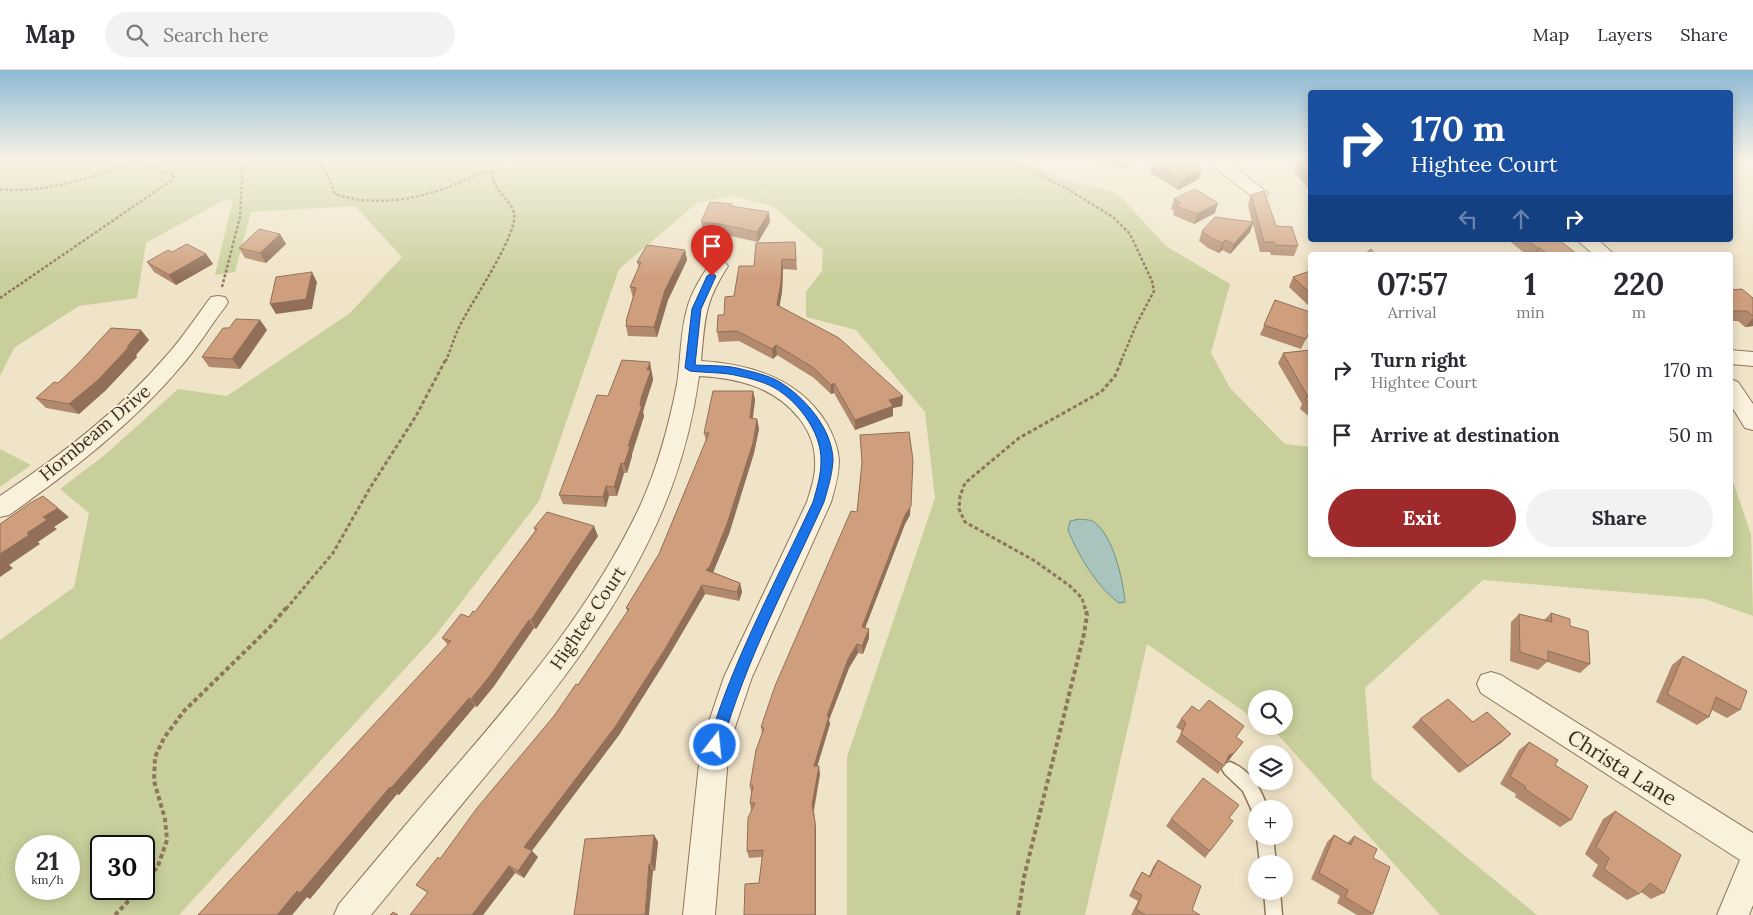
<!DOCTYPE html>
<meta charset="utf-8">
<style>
body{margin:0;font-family:Lora,serif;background:#f2f2f3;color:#2b2b33;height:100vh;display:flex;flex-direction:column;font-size:19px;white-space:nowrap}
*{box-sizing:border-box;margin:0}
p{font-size:16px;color:#7c7c81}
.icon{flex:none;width:28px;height:28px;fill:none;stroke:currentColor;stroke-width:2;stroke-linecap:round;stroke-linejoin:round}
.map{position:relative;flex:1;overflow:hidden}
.panel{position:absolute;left:1308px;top:182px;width:425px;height:305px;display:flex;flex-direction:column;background:#fff;border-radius:5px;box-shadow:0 2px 12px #0003}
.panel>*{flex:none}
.banner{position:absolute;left:1308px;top:20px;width:425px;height:152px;border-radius:5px;box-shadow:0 2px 12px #0003;background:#1a4fa0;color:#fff;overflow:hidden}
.controls{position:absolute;left:1248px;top:620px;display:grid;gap:10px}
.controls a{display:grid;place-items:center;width:45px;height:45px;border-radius:50%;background:#fff;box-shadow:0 2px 12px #0003;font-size:25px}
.speed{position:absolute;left:15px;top:765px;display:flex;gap:10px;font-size:25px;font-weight:700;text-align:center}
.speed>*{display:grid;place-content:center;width:65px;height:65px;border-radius:50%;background:#fff;box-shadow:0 2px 12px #0003;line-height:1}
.speed small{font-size:12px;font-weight:400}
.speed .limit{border:2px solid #111;border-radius:8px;background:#fff;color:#111}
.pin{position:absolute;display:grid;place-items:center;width:42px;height:42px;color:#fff;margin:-51px -21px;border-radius:50% 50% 50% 0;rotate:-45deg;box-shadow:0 0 5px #0007}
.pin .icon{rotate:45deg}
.me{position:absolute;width:55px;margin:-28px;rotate:16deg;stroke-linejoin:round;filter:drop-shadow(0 0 4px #0008)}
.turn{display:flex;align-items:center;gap:18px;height:105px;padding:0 20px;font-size:22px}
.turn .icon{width:65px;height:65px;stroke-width:2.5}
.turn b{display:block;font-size:35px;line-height:42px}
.lanes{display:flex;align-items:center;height:48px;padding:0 20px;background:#0003;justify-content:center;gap:25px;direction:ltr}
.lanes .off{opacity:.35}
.eta{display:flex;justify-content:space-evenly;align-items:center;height:85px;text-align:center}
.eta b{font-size:30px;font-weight:700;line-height:35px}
.cta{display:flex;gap:10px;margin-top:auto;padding:10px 20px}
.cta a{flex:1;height:58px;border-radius:30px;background:#9e2a2b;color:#fff;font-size:20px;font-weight:700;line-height:58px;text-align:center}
.cta a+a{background:#f2f2f3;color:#2b2b33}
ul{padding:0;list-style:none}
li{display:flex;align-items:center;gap:15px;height:65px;padding:0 20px}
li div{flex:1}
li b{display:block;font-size:19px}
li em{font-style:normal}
header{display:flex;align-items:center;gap:30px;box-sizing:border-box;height:70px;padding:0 25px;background:#fff;border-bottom:1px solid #e1e1e2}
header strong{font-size:24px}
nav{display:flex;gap:28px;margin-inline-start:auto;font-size:18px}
.search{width:350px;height:45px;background:#f2f2f3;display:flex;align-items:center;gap:12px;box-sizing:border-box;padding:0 18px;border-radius:28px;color:#7c7c81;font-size:19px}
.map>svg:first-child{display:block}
.green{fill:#c9cf9b;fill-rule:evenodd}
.water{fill:#a9c4bc;stroke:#6f938a}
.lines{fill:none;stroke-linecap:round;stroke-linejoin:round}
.service-casing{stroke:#8d765c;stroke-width:3}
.minor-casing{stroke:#8d765c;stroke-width:2}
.path-far2{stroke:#8d765c;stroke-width:2.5;stroke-dasharray:3 2;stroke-linecap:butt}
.path-far1{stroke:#8d765c;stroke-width:3;stroke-dasharray:4 2.5;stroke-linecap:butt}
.path{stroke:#8d765c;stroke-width:4;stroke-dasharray:4.5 3;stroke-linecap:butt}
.service{fill:#faf1dc;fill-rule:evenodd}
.minor{fill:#faf1dc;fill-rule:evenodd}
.wall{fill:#b2896c}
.shaded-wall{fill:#916f58}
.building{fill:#cf9f7d;stroke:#916f58}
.route{fill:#1a73e8;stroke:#114b97}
.labels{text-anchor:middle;stroke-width:4;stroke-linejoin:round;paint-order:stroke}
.street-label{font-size:18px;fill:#3d2e20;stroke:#f7eed8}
.near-street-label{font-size:21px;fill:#3d2e20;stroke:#f7eed8}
</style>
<header>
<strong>Map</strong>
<div class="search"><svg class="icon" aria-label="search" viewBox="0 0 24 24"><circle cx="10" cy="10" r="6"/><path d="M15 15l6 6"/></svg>Search here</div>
<nav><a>Map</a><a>Layers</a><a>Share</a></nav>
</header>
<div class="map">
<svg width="1753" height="845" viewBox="0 0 1753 845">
<rect width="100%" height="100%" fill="#f0e4c8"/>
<path class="green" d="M 0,90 L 1021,90 L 1060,108 L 1117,123 L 1166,176 L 1230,214 L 1211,283 L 1230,318 L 1285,374 L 1310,377 L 1310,485 L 1730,485 L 1730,403 L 1751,464 L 1753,546 L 1705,529 L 1483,510 L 1365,618 L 1372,709 L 1537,845 L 1440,845 L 1279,666 L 1265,656 L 1284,656 L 1284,629 L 1256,629 L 1256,650 L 1147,574 L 1085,845 L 847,845 L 847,687 L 935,428 L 925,342 L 856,260 L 806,247 L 806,222 L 822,201 L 823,180 L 774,137 L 735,126 L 698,132 L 619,199 L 539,431 L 435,566 L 179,845 L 0,845 L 0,570 L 74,517 L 89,443 L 60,419 L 106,384 L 178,319 L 227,326 L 350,243 L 402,187 L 355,136 L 251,142 L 235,202 L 215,205 L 233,129 L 224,130 L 146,173 L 137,228 L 79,236 L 14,278 L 0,306 ZM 26,776 L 69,776 L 69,819 L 26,819 ZM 101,776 L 144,776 L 144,819 L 101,819 Z
M 0,379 L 31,395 L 0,417 Z"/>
<path class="water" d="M 1079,449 C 1083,450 1090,449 1094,452 C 1113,465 1123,509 1125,532 L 1119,533 C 1097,517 1078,485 1068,460 L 1070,451 Z"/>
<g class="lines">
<g class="service-casing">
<path id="service" d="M 1230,692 C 1251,700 1261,719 1268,739 L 1256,739 L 1256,745 L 1254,745 L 1243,721 L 1225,704 L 1222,699 L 1225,694 Z
M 1257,766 L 1273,766 L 1276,794 L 1260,794 Z
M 1264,821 L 1280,821 L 1282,845 L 1266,845 Z"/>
</g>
<g class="minor-casing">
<path id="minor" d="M 1208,90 L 1226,90 L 1268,123 L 1265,127 L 1259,128 L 1253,127 L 1210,94 Z
M 1577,170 L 1598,170 L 1615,185 L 1594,185 Z
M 718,190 L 725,192 L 728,196 C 704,233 705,249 701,291 C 751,294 800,309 827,354 C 833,365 838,377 839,390 C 839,405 835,418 831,432 L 752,607 L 729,675 L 715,845 L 683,845 L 701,675 L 724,607 L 807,432 C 811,419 816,405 815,391 C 815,375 809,361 799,348 C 774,317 738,308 699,306 C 694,343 685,380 672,416 C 630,531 550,629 472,722 C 438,763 405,804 371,845 L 334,845 L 339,834 C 376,790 412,747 450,703 C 522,620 594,535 641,434 C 658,396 669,355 677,314 C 681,289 680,263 687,239 C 691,222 702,206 711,192 Z
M 218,226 L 225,227 L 228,232 L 225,237 C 210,256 198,277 182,295 C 133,354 71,401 9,445 L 0,447 L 0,426 C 61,385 119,341 167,285 C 183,267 196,247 211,227 Z
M 1730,280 L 1753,282 L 1753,296 L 1730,294 Z
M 1730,309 L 1738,312 L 1753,334 L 1753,360 L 1745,358 L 1730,334 Z
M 1491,602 L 1501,605 L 1753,763 L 1753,835 L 1749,845 L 1717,845 L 1740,790 L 1481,623 L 1477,614 L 1481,605 Z"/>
</g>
<path class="path-far2" d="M 318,90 L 330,110 L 335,124 C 374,137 414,130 451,116 C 465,110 477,103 491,101 C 494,105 492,107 494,112 C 498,123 512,132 514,144 C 518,163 474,229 464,248 C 456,261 452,276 446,291
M 1008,90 L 1064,117 L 1113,147 L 1130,164 L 1152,211 L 1154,221 L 1137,253 L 1121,291
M 0,119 C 48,124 95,106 139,90
M 222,217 L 240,147 L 243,90
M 0,228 L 172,110 L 174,105 L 156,100 L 149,94 L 150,90"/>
<path class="path-far1" d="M 286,539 L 333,483 L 370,418 L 416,346 L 446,289
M 1085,539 L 1082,528 L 1070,516 L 1035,491 L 965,452 L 959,439 L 960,426 L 965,413 L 1019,368 L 1101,322 L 1115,306 L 1122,289"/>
<path class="path" d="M 144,813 L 158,796 L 167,770 L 165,749 L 154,711 L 155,687 L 164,668 L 184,641 L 269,558 L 287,537
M 115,845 L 140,819
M 1018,845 L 1024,807 L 1084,564 L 1087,545 L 1085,537"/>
<use href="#service" class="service"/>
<use href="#minor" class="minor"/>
</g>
<path class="wall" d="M 1093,90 L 1132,90 L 1126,99 Z
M 1310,90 L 1310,118 L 1309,119 L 1293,101 L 1297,91 Z
M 1151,92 L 1199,109 L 1178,120 L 1149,102 Z
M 1251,125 L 1276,156 L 1298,176 L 1294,186 L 1271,185 L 1270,182 L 1260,182 L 1253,154 L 1250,162 L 1230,184 L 1222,180 L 1219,183 L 1208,178 L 1199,171 L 1202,161 L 1252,152 L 1248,135 Z
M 1174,129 L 1215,143 L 1194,154 L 1173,145 L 1174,141 L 1171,139 Z
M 732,136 L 770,152 L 758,172 L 721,164 L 703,162 L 701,152 Z
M 280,164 L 286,174 L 266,193 L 245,188 L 239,178 Z
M 1508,170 L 1559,170 L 1577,185 L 1527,185 Z
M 795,172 L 797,200 L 783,199 L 782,222 L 779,237 L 903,326 L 902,336 L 893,338 L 893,346 L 855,360 L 834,323 L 831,324 L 814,308 L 777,285 L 773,289 L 739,271 L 719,272 L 717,262 L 724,245 L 734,226 L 754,196 Z
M 685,180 L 687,190 L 668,230 L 657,267 L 628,266 L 626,256 L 626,251 L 633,228 L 630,217 L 639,197 L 637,192 Z
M 172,182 L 206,184 L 213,194 L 176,215 L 154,202 L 147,192 Z
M 1310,201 L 1310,237 L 1289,217 L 1293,207 Z
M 1730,220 L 1753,228 L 1753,256 L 1745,257 L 1738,251 L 1730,251 Z
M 1275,230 L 1310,261 L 1301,279 L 1260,265 Z
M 260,250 L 267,260 L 240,299 L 209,297 L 202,287 L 229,258 Z
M 149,270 L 136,285 L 137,287 L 106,320 L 79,344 L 46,338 L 36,328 L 58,313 Z
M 1310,280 L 1310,347 L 1300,339 L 1302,334 L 1278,293 L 1283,283 Z
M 652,301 L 652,303 L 653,310 L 644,338 L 643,342 L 644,346 L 632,384 L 632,386 L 627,403 L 624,403 L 617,426 L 609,426 L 606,437 L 563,434 L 559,425 L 608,326 Z
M 753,321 L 755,330 L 753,349 L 757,349 L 759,359 L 754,383 L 729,464 L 713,502 L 740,513 L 742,522 L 739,531 L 705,524 L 668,587 L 619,665 L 532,781 L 538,787 L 524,808 L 515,803 L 483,845 L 410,845 L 428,823 L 416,815 L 440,789 L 554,646 L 578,615 L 628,542 L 626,538 L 659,484 L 706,371 L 704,363 Z
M 860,365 L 910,445 L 905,454 L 865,558 L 869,559 L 869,568 L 863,584 L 858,583 L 849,598 L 829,650 L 830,654 L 817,696 L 820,704 L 814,741 L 816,759 L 759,813 L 762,787 L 749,788 L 747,781 L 751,740 L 750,733 L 751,723 L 750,716 L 762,664 L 761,657 L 857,442 L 862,395 Z
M 534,458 L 598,466 L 536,559 L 534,558 L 494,616 L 477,637 L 475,636 L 426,694 L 399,725 L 397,724 L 310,829 L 307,827 L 292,845 L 198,845 L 448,575 L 442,568 L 475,542 L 535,461 Z
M 1551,543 L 1570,556 L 1590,594 L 1580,603 L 1547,592 L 1538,600 L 1510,591 L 1511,552 L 1519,544 L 1544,550 Z
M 1683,586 L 1740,640 L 1727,648 L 1712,640 L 1709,647 L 1697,655 L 1656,632 L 1672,595 Z
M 1181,649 L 1236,667 L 1229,690 L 1226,692 L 1218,704 L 1176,672 L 1182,661 L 1176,657 Z
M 1420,649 L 1473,652 L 1502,672 L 1459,703 L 1412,657 Z
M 1529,672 L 1555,695 L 1571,750 L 1560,757 L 1515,727 L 1516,724 L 1500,714 L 1519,680 Z
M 1615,741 L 1664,823 L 1651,829 L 1641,822 L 1639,824 L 1627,830 L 1592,806 L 1598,795 L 1585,784 L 1603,749 Z
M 1229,748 L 1210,781 L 1205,788 L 1166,756 L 1171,749 Z
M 654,765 L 658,772 L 655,801 L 653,801 L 574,845 Z
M 1334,765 L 1347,773 L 1354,766 L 1373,788 L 1373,844 L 1371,845 L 1357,845 L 1337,833 L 1340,826 L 1311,809 L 1327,772 Z
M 1158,790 L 1192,840 L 1200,845 L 1131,845 L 1138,831 L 1129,826 L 1138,808 L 1142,802 L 1149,806 L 1153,797 Z"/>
<path class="shaded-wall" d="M 1129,90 L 1132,90 L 1126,99 Z
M 1202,99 L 1199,109 L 1178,120 L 1181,110 Z
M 1218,133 L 1215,143 L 1194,154 L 1197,144 Z
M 769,142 L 770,152 L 758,172 L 757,162 Z
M 1253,152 L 1250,162 L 1230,184 L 1234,174 Z
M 280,164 L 286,174 L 266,193 L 260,183 Z
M 1225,170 L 1222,180 L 1219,183 L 1223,173 Z
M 1538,178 L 1540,178 L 1535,185 L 1533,185 Z
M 685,180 L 687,190 L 668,230 L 657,267 L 654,257 L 665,220 Z
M 206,184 L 213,194 L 176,215 L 169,205 Z
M 782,189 L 783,199 L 782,222 L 778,245 L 777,235 Z
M 312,202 L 317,212 L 312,239 L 276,244 L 270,234 Z
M 1753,248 L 1753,256 L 1745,257 Z
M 260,250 L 267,260 L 240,299 L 232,289 Z
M 141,260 L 149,270 L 136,285 L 137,287 L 106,320 L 79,344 L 69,334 L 127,277 Z
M 776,275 L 777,285 L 773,289 L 772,279 Z
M 650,292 L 653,310 L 644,338 L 643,342 L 644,346 L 632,384 L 632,386 L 627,403 L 624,394 L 628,376 L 640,336 L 647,300 Z
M 834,313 L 834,323 L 831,324 L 831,315 Z
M 753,321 L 755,330 L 751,358 L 750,348 Z
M 903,326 L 902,336 L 893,338 L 893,346 L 855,360 L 855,350 L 889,330 Z
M 757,349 L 759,359 L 754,383 L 729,464 L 712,505 L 706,500 Z
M 913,390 L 910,445 L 905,454 L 862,566 L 862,557 Z
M 621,393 L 624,403 L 617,426 L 614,417 Z
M 606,416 L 609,426 L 606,437 L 603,427 Z
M 58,438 L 69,447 L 54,457 L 57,459 L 38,472 L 40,474 L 9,495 L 13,498 L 0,507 L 0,484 L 43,447 Z
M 594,456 L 598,466 L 536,559 L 531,550 Z
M 740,513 L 742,522 L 739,531 L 737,522 Z
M 702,515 L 705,524 L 668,587 L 619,665 L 530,783 L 524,777 Z
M 529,550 L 534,558 L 494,616 L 477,637 L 471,629 Z
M 869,559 L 869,568 L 863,584 L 862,576 Z
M 857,574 L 858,583 L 849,598 L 829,650 L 830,654 L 815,704 L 814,696 L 827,646 L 848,589 Z
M 469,628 L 475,636 L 426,694 L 399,725 L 391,718 Z
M 1511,664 L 1502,672 L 1459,703 L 1468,696 Z
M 1243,672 L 1229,690 L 1223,693 L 1229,685 Z
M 819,696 L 820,704 L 813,742 L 812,735 Z
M 390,717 L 397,724 L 310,829 L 307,827 L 292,845 L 277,845 L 297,821 Z
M 815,752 L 816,759 L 816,845 L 815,845 Z
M 654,765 L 658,772 L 655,801 L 651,794 Z
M 532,781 L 538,787 L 524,808 L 518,801 Z
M 649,794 L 653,801 L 649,845 L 645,845 Z
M 509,796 L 515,803 L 483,845 L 472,845 Z"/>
<path class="building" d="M 1156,90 L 1185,90 L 1202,99 L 1181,110 L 1151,92 Z
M 1310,90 L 1310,106 L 1297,91 Z
M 1195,119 L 1218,133 L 1197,144 L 1176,136 L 1181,133 L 1174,129 Z
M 1264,121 L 1276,156 L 1292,157 L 1298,176 L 1275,175 L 1274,172 L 1264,172 L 1251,125 Z
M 710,132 L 732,134 L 731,136 L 769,142 L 757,162 L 720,154 L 701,152 Z
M 1215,147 L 1253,152 L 1234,174 L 1225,170 L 1223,173 L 1211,168 L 1202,161 Z
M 259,159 L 280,164 L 260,183 L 239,178 Z
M 1527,170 L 1559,170 L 1577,184 L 1575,185 L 1549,185 L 1540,178 L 1538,178 Z
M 795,172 L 796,190 L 782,189 L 781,212 L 777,235 L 839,268 L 903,326 L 889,330 L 893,336 L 855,350 L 834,313 L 831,315 L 814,298 L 776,275 L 772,279 L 737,261 L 717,262 L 718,245 L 724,245 L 725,227 L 734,226 L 739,196 L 754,196 L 756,173 Z
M 187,174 L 206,184 L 169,205 L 147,192 L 168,180 L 172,182 Z
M 647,175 L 685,180 L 665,220 L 654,257 L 626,256 L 627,251 L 626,251 L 636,218 L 630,217 L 641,192 L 637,192 Z
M 1371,179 L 1375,185 L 1364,185 Z
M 1310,201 L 1310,223 L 1293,207 Z
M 312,202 L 306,229 L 270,234 L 276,207 Z
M 1742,219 L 1753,228 L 1753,246 L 1747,241 L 1730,241 L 1730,220 Z
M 1275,230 L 1310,242 L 1310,260 L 1306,269 L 1264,255 Z
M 236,249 L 260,250 L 232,289 L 202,287 L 223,258 L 229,258 Z
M 111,258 L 141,260 L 127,277 L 129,277 L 98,310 L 69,334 L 36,328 L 54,312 L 58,313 L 77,295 Z
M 1310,280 L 1310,333 L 1305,329 L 1308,327 L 1283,283 Z
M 622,290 L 650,292 L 647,300 L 651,300 L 641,328 L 640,336 L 642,336 L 628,376 L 630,377 L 624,394 L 621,393 L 614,417 L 606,416 L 603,427 L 559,425 L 597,325 L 608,326 Z
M 713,321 L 753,321 L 750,348 L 757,349 L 753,373 L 727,454 L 710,496 L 706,500 L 740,513 L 737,522 L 702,515 L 665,579 L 615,657 L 524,777 L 532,781 L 518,801 L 509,796 L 472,845 L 410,845 L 428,822 L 416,815 L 438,787 L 440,789 L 477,738 L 554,646 L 576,614 L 578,615 L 629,539 L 626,538 L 659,484 L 709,363 L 704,363 Z
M 909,362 L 913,390 L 911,436 L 905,445 L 862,557 L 869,559 L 862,576 L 857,574 L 848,589 L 827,646 L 829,646 L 814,696 L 819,696 L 812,735 L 815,752 L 815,845 L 744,845 L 745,814 L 759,813 L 763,780 L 747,781 L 748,748 L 755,733 L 750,733 L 753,716 L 750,716 L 756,680 L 764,658 L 761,657 L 775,616 L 851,441 L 857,442 L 862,392 L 860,365 Z
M 43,426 L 58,438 L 43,447 L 47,450 L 27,463 L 29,465 L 0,484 L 0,454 L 30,433 Z
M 547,442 L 594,456 L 531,550 L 529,550 L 489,607 L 471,629 L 469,628 L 419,686 L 391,718 L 390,717 L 300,823 L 297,821 L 277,845 L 198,845 L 451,571 L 442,568 L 461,544 L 469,547 L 473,541 L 475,542 L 537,459 L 534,458 Z
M 1551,543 L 1570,549 L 1570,556 L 1588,561 L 1590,594 L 1548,581 L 1548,591 L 1520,582 L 1519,544 L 1552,552 Z
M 1683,586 L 1747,621 L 1740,640 L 1716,627 L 1709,647 L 1667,624 Z
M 1448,629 L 1473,652 L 1487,642 L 1511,664 L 1468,696 L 1420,649 Z
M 1209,630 L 1244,656 L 1236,667 L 1243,672 L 1234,683 L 1229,685 L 1224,696 L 1181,664 L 1186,653 L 1181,649 L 1192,636 L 1199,641 Z
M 1529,672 L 1558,690 L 1555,695 L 1588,716 L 1571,750 L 1525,719 L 1526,717 L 1510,706 Z
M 1203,708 L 1239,735 L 1229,748 L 1233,751 L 1210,781 L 1171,749 Z
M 1615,741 L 1681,785 L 1664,823 L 1650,813 L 1639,824 L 1604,799 L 1609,788 L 1596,777 Z
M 654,765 L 651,794 L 649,794 L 645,845 L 574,845 L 585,769 Z
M 1334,765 L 1351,775 L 1354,766 L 1377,779 L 1373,788 L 1390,797 L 1373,844 L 1345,827 L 1348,820 L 1319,803 Z
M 1158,790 L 1201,816 L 1192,840 L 1200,845 L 1145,845 L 1136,839 L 1142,825 L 1133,820 L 1142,802 L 1150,807 Z
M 393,842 L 398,845 L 390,845 Z"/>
<linearGradient id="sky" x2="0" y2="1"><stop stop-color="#8fbad6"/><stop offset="0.43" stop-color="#f8f3e6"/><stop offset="1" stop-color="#f8f3e6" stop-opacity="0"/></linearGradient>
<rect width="1753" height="208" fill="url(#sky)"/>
<path class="route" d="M 712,203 L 716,206 L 701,239 L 695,295 C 710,296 727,295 741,299 C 753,302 767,305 778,311 C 804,326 833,359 833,391 C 832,405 828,418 824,432 C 788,512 745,591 722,675 L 720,680 L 715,682 L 710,680 L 708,675 C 732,591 776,512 813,432 C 817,418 821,405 821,391 C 822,361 795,327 769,315 C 760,311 749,308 739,306 C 724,302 706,303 690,301 L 685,298 L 692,239 L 707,206 Z"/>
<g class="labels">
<g class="street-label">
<text transform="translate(95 363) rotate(-40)" y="6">Hornbeam Drive</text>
<text transform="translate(588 548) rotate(-56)" y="6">Hightee Court</text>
</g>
<g class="near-street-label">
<text transform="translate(1622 698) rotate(32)" y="7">Christa Lane</text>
</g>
</g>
</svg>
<div class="controls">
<a><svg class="icon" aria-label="search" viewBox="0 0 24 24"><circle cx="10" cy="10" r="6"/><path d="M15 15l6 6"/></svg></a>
<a><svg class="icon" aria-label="layers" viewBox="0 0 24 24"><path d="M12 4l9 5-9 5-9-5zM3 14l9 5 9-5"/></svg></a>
<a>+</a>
<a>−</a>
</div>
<div class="speed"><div>21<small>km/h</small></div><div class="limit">30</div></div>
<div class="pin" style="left:712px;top:206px;background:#d93025"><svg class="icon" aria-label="arrive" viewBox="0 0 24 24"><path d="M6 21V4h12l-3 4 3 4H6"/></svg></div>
<svg class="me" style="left:715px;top:675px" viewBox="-20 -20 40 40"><circle r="17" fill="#1a73e8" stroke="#fff" stroke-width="3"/><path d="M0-11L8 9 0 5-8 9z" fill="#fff"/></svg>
<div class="banner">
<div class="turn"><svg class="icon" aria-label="right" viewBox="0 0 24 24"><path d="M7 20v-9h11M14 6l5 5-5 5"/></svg><div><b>170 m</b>Hightee Court</div></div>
<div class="lanes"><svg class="icon off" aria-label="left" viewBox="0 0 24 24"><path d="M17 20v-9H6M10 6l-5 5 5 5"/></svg><svg class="icon off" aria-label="ahead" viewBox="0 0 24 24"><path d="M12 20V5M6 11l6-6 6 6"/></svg><svg class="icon" aria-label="right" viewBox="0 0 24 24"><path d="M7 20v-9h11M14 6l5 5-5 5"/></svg></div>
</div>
<section class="panel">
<div class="eta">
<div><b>07:57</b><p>Arrival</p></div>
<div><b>1</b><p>min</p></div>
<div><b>220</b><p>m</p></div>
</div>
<ul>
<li><svg class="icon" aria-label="right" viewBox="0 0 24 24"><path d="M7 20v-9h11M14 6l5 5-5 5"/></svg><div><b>Turn right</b><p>Hightee Court</p></div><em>170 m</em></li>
<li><svg class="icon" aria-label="arrive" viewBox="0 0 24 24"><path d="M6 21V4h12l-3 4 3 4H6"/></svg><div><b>Arrive at destination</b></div><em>50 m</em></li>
</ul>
<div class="cta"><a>Exit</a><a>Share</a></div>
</section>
</div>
